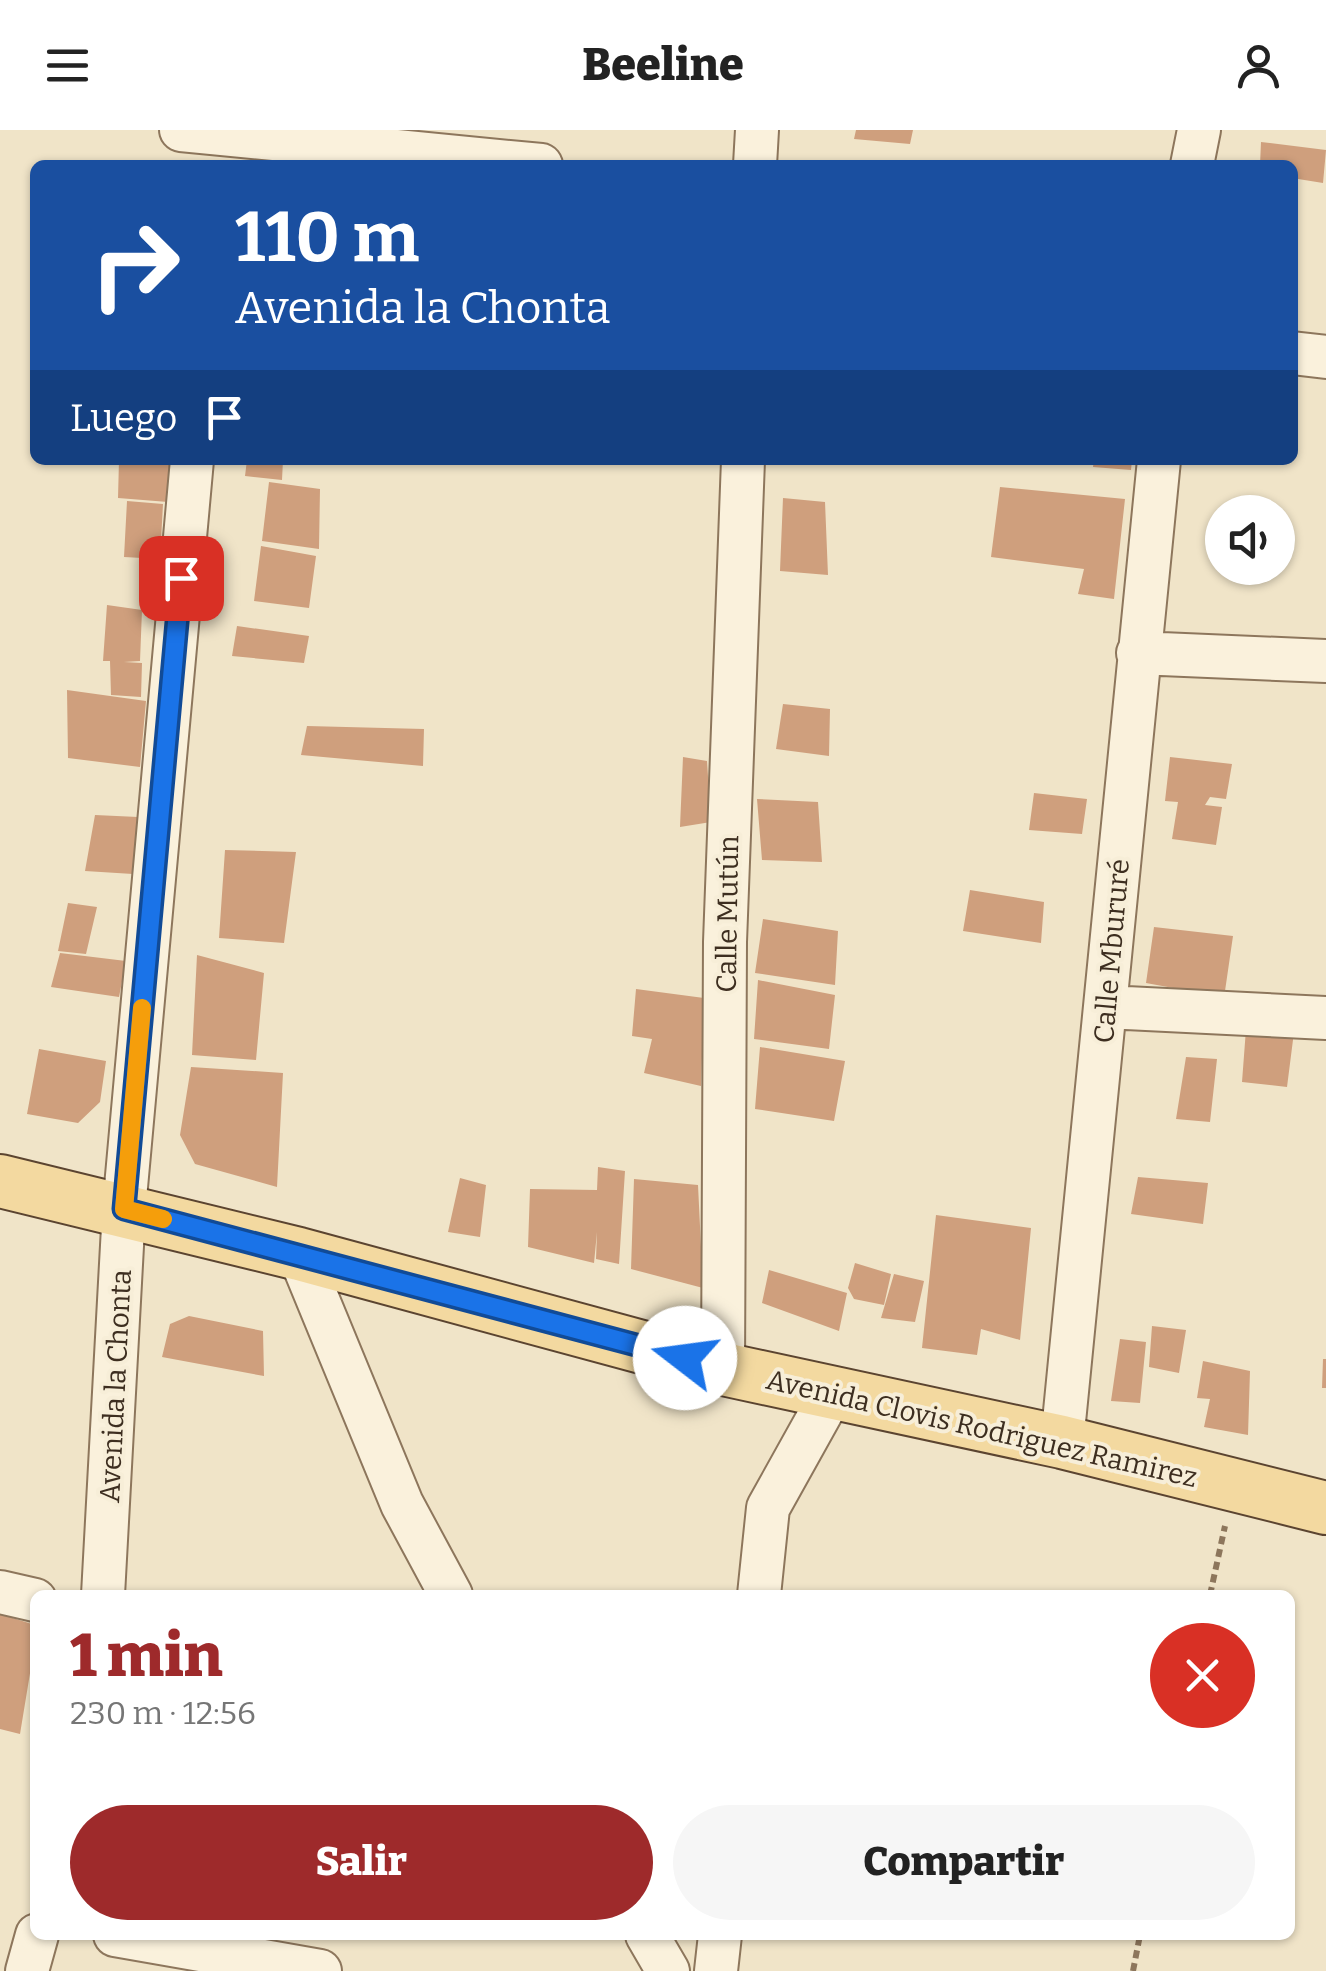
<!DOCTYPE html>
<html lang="es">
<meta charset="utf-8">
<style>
body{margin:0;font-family:Bitter,serif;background:#f6f6f6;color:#222;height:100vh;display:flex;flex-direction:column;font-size:38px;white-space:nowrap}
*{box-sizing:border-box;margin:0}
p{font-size:32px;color:#767676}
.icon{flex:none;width:55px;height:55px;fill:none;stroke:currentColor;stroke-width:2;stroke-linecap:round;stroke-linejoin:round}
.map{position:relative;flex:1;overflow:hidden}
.sheet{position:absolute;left:30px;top:1460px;width:1265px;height:350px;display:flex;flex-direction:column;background:#fff;border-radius:15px;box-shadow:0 2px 8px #0004}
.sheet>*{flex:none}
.banner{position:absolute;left:30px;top:30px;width:1268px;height:305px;border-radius:15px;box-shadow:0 2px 8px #0004;background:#1a4fa0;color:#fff;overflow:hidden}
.controls{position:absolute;left:1205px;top:365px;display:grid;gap:20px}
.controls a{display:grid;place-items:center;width:90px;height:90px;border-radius:50%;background:#fff;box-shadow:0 2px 8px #0004;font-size:50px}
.pin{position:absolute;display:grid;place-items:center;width:85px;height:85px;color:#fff;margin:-42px;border-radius:20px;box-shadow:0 5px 15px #0006}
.me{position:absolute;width:110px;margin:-55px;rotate:285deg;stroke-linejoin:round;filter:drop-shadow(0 0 8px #0008)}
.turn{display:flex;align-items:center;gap:35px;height:210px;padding:0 40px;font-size:45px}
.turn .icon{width:130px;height:130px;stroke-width:2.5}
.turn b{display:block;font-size:70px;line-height:85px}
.then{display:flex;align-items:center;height:95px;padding:0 40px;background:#0003;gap:20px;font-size:38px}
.round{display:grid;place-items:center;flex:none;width:105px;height:105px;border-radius:52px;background:#f6f6f6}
.head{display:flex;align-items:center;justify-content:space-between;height:170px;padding:0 40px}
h1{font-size:60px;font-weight:800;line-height:75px;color:#9e2a2b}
.action{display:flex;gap:20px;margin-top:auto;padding:20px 40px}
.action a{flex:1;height:115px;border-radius:60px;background:#9e2a2b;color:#fff;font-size:40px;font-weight:800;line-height:115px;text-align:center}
.action a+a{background:#f6f6f6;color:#222}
header{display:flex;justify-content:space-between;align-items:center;height:130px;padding:0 40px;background:#fff;font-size:45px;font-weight:800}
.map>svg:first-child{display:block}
.building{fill:#cf9f7d}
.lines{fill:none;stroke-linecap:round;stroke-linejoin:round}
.minor-casing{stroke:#8d765c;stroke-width:46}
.major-casing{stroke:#5b4430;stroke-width:56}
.path{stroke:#8d765c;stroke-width:6;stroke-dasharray:8 5;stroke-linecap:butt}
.minor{stroke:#faf1dc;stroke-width:42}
.major{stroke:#f3d9a0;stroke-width:52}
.route-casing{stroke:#114b97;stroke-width:25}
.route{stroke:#1a73e8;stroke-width:18}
.slow{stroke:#f59e0b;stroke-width:18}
.labels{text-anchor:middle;stroke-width:8;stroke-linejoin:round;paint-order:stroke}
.street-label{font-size:28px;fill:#3d2e20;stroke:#f7eed8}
</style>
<header><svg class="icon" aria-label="menu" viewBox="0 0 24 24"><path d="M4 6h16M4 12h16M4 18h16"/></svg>Beeline<svg class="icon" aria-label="person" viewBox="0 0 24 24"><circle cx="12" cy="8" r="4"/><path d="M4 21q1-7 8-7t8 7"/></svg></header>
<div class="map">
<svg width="1326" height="1841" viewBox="0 0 1326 1841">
<rect width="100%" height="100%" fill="#f0e4c8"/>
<path class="building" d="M 856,0 L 913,0 L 910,14 L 854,9 Z
M 1261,12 L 1326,20 L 1323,53 L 1292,48 L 1292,35 L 1260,35 Z
M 119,330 L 170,330 L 168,372 L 118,368 Z
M 247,330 L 283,330 L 282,350 L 245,346 Z
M 1094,330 L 1132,330 L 1131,340 L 1093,337 Z
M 269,352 L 320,359 L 319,419 L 262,411 Z
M 1000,357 L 1125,369 L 1114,469 L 1078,464 L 1084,439 L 991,427 Z
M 783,368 L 825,372 L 828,445 L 780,441 Z
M 127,371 L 163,374 L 160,429 L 124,427 Z
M 261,416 L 316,426 L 309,478 L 254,471 Z
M 107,475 L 142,480 L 140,531 L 124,532 L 142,533 L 141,567 L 111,565 L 110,531 L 103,531 Z
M 237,496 L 309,506 L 304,533 L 232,526 Z
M 67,560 L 146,571 L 140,637 L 68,628 Z
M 783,574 L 830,579 L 829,626 L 776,619 Z
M 307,596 L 424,599 L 423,636 L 301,625 Z
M 683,627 L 707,631 L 711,692 L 680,697 Z
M 1170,627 L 1232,634 L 1226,669 L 1210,667 L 1205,675 L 1222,677 L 1216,715 L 1172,709 L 1178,672 L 1165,671 Z
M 1034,663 L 1087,669 L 1082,704 L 1029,700 Z
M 757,669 L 818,672 L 822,732 L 762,730 Z
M 95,685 L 138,687 L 133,744 L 85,741 Z
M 225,720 L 296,722 L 284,813 L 219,808 Z
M 970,760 L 1044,772 L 1041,813 L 963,801 Z
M 68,773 L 97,777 L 86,824 L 58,821 Z
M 763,789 L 838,801 L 835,855 L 755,843 Z
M 1154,797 L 1233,806 L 1225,861 L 1195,862 L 1146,853 Z
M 60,823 L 126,831 L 119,867 L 51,857 Z
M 197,825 L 264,843 L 256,930 L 192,925 Z
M 758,850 L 835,865 L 829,919 L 754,909 Z
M 636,859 L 704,868 L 701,956 L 644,943 L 652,909 L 632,906 Z
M 1246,899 L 1294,902 L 1287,957 L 1242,952 Z
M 760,917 L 845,931 L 834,991 L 755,979 Z
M 39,919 L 106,931 L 100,972 L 78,993 L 27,984 Z
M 1186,927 L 1217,929 L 1210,992 L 1176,989 Z
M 191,937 L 283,943 L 277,1057 L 195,1034 L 180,1005 Z
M 598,1037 L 625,1041 L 619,1134 L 596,1129 L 597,1102 L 594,1133 L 528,1117 L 530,1059 L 597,1060 Z
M 1138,1047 L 1208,1053 L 1203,1094 L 1131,1084 Z
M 460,1048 L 486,1055 L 480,1107 L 448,1102 Z
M 634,1049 L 698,1055 L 703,1158 L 631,1139 Z
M 936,1085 L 1031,1098 L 1020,1210 L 981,1199 L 977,1225 L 922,1218 Z
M 855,1133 L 891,1144 L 884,1175 L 854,1169 L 848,1158 Z
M 769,1140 L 847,1163 L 839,1201 L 762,1173 Z
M 894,1144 L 924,1151 L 915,1192 L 881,1188 Z
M 189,1186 L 263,1201 L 264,1246 L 162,1227 L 170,1194 Z
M 1152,1196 L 1186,1200 L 1179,1243 L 1149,1237 Z
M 1120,1209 L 1146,1212 L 1140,1273 L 1111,1271 Z
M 1323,1229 L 1326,1229 L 1326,1258 L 1322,1258 Z
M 1203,1231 L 1250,1241 L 1248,1305 L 1204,1297 L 1210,1269 L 1197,1268 Z
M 0,1484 L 35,1495 L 35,1513 L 20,1604 L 0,1599 Z"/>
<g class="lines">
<g class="minor-casing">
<path id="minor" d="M 181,0 L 541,35
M 755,35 L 757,0
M 1192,35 L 1199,0
M 1292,223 L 1326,227
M 1138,523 L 1326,531
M 1106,877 L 1326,888
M 299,1124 L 402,1374 L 451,1465
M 723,1239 L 725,812 L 743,330
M 1062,1312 L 1159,330
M 0,1462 L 35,1470
M 103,1465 L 124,1079 L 192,330
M 759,1465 L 768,1378 L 832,1263
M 115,1805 L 320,1841
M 647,1805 L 668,1841
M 27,1841 L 37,1805
M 716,1841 L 720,1805"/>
</g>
<g class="major-casing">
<path id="major" d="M 0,1051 L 299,1124 L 723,1239 L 1062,1312 L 1326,1378"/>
</g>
<path class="path" d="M 1210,1465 L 1225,1396
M 1133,1841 L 1140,1805"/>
<use href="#minor" class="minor"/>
<use href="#major" class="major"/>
</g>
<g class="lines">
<g class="route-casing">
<path id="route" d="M 181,448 L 124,1079 L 685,1228"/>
</g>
<use href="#route" class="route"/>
<path class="slow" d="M 142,878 L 124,1079 L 163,1089"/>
</g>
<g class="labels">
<g class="street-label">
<text transform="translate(727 784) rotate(-89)" y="10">Calle Mutún</text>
<text transform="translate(1111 821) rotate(-85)" y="10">Calle Mbururé</text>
<text transform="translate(115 1256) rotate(-87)" y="10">Avenida la Chonta</text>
<text transform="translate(982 1298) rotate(13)" y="10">Avenida Clovis Rodriguez Ramirez</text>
</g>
</g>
</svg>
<div class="controls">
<a><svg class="icon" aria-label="sound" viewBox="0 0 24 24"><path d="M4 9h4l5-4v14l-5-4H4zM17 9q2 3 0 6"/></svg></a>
</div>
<div class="pin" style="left:181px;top:448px;background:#d93025"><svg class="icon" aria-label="arrive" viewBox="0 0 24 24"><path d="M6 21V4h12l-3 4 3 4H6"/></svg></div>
<svg class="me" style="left:685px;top:1228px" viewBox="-20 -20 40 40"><circle r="19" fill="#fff"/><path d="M0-13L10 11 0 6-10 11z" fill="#1a73e8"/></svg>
<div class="banner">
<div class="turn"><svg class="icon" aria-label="right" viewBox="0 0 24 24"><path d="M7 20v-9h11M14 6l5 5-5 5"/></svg><div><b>110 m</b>Avenida la Chonta</div></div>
<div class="then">Luego<svg class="icon" aria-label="arrive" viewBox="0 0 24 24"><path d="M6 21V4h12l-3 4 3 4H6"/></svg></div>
</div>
<section class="sheet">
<div class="head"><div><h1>1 min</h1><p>230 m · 12:56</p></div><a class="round" style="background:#d93025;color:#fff"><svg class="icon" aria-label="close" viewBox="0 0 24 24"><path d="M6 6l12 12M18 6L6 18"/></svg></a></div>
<div class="action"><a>Salir</a><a>Compartir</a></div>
</section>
</div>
